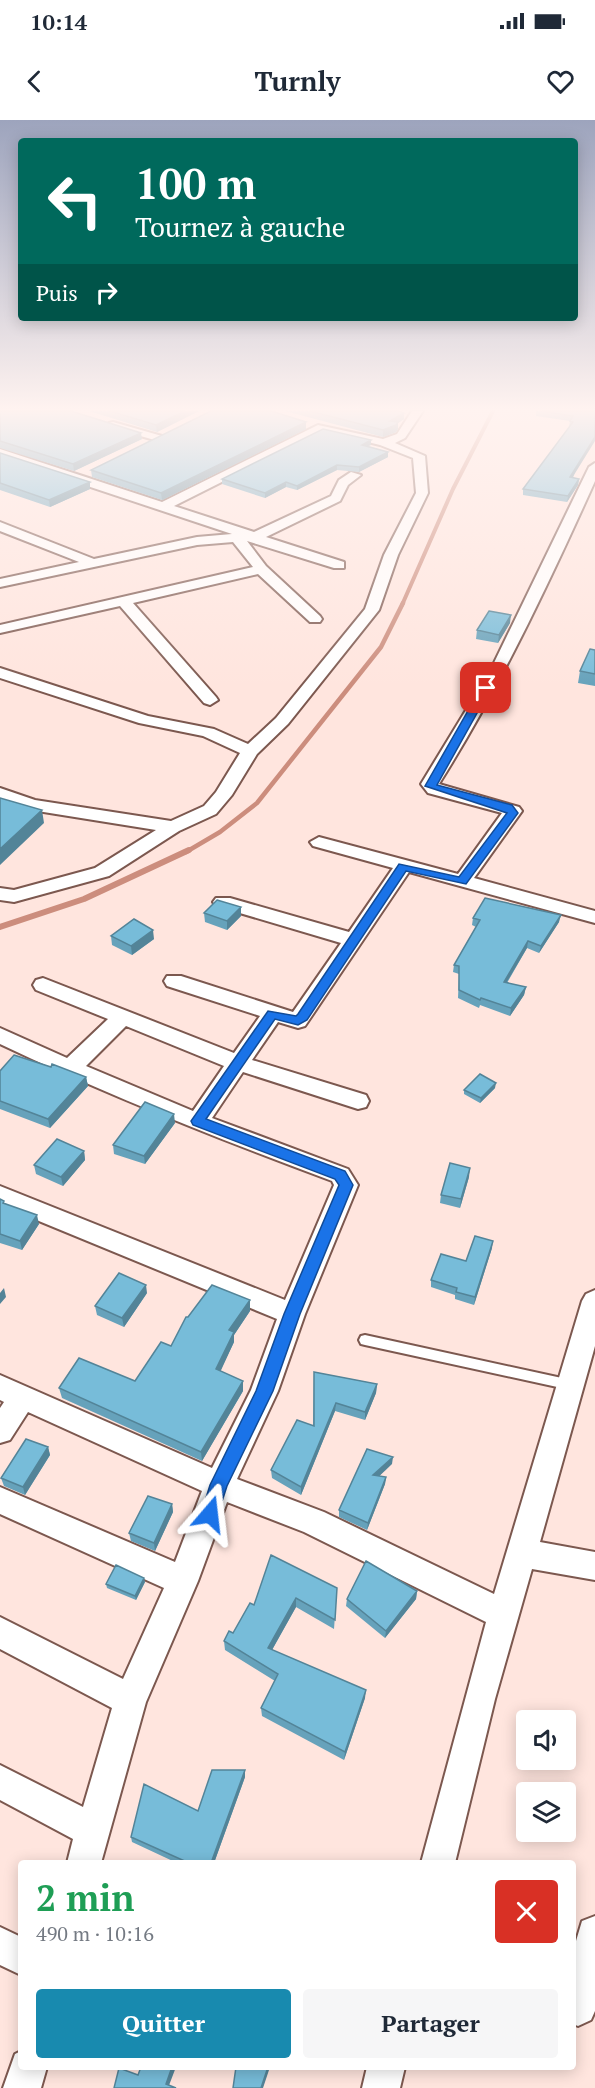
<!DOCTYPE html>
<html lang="fr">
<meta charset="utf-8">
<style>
body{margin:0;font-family:"PT Serif",serif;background:#f6f6f7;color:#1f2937;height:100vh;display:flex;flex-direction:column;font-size:22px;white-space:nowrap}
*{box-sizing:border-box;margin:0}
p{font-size:20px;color:#747a83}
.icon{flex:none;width:33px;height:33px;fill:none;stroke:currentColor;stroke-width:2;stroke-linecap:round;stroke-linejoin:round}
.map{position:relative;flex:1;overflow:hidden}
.details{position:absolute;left:18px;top:1740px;width:558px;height:210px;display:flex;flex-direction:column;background:#fff;border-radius:6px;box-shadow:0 3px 15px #0003}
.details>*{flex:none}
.top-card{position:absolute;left:18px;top:18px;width:560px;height:183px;border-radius:6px;box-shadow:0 3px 15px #0003;background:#00695c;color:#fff;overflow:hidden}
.fabs{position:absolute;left:516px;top:1590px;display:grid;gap:12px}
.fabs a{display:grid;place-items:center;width:60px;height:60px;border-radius:6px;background:#fff;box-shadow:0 3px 15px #0003;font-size:30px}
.pin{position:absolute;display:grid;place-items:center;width:51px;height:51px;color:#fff;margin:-26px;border-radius:12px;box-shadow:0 3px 9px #0006}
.me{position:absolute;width:66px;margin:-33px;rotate:17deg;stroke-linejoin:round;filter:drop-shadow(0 0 4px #0008)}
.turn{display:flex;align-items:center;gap:21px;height:126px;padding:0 18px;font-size:27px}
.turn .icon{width:78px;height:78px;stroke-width:2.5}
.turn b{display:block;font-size:42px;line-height:51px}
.then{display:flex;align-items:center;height:57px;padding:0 18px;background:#0003;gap:12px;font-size:22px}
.round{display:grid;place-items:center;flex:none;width:63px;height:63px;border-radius:6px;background:#f6f6f7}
.headline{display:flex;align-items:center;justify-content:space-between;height:102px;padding:0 18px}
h1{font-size:36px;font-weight:600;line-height:45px;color:#1e9e55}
.primary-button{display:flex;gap:12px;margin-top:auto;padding:12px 18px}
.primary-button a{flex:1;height:69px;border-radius:6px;background:#188aaf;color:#fff;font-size:24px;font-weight:600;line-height:69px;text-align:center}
.primary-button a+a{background:#f6f6f7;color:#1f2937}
.status{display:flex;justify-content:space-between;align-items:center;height:42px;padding:0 30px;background:#fff;direction:ltr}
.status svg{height:16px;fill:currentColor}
header{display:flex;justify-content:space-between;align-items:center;height:78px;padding:0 18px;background:#fff;font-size:27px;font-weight:600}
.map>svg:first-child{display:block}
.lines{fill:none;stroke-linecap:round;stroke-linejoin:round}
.stream-far2{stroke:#cc8d7d;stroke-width:4}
.stream-far1{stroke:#cc8d7d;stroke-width:4.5}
.stream{stroke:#cc8d7d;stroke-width:6}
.service-casing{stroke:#7c584f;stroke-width:4}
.minor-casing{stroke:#7c584f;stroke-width:4}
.service{fill:#fff;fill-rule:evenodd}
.minor{fill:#fff;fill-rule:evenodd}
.wall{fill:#66a2bb}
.shaded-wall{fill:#538498}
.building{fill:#77bcd9;stroke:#538498;stroke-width:1.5}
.route{fill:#1a73e8;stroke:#114b97;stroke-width:1.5}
</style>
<div class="status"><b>10:14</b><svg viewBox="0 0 49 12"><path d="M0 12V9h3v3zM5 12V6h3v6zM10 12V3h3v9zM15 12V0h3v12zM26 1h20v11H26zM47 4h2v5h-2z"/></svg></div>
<header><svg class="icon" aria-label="back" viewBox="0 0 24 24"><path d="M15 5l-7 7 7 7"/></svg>Turnly<svg class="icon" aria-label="heart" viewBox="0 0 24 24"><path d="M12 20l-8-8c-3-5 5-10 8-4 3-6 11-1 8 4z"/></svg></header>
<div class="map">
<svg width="595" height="1968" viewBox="0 0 595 1968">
<rect width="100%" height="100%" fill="#ffe5de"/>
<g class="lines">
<path class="stream-far2" d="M 402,485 L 453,369 L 493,291"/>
<path class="stream-far1" d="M 186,732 L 220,712 L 257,683 L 381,527 L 403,483"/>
<path class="stream" d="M 0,807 L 84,779 L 189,730"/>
<g class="service-casing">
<path id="service" d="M 365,1215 L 571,1260 L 575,1261 L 577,1265 L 575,1269 L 571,1270 L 365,1225 L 361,1224 L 359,1220 L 361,1216 Z"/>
</g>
<g class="minor-casing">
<path id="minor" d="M 412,291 L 423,291 L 405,318 L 395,323 L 425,336 L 428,373 L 398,435 L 379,490 L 288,604 L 257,634 L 232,675 L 216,694 L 179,711 L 109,756 L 14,782 L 0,780 L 0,768 L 14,770 L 95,748 L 156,710 L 31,690 L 0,679 L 0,668 L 35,680 L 171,701 L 204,686 L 216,672 L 240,633 L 203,616 L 139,603 L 0,558 L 0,548 L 148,596 L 214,609 L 248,624 L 276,598 L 365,489 L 384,435 L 416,373 L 413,338 L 380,325 L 323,311 L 174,386 L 254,412 L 331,376 L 339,360 L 351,352 L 361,355 L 348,365 L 340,381 L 266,417 L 344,442 L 344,448 L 334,448 L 247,421 L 266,446 L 320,496 L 322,499 L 320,502 L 310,502 L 258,454 L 133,483 L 216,577 L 218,580 L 210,585 L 204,583 L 120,486 L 0,513 L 0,505 L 253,447 L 233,422 L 197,425 L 0,467 L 0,459 L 79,442 L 0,411 L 0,402 L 94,439 L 197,417 L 232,414 L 0,337 L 0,329 L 162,382 L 318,305 L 383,319 L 397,314 Z
M 113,302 L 162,316 L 164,318 L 158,321 L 109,307 L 109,303 Z
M 595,343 L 595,361 C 548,465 500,567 439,664 L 519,687 L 522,691 L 474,758 L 595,791 L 595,803 L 409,752 L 305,906 L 298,908 L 278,902 L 252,940 L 366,975 L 369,981 L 366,987 L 358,989 L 243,952 L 212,998 L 348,1049 L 358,1065 L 305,1194 L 278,1271 L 237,1359 L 324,1392 L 494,1474 L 582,1181 L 586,1174 L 595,1170 L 595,1226 L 540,1422 L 595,1432 L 595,1460 L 532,1449 L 495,1579 L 455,1743 L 421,1743 L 486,1502 L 304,1412 L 227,1382 L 198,1461 L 146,1582 L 101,1743 L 67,1743 L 73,1719 L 0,1680 L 0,1645 L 83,1687 L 112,1588 L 0,1529 L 0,1497 L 123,1559 L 164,1468 L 0,1394 L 0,1367 L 175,1442 L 202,1371 L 28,1292 L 10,1320 L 0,1323 L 0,1288 L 4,1282 L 0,1280 L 0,1255 L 212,1348 L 251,1270 L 277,1199 L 0,1085 L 0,1066 L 285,1180 L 334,1065 L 332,1061 C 219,1019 108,975 0,924 L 0,908 L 67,938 L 108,899 L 36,870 L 33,865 L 36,860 L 43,858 L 234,933 L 260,896 L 167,866 L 164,861 L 167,856 L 181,856 L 293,892 L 341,823 L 216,786 L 213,782 L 216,778 L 230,778 L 349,812 L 393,748 L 313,726 L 310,722 L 319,717 L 458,754 L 502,693 L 428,673 L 421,664 L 491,549 L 589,347 ZM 126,906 L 224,946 L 193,991 L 86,946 Z
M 595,1796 L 595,1891 L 591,1900 L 578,1906 L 573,1904 L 573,1831 L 582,1801 Z
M 0,1807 L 21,1817 L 21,1855 L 0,1845 Z
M 21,1931 L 21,1947 L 47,1947 L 41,1968 L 3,1968 L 15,1934 Z
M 367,1947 L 405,1947 L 400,1968 L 362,1968 Z"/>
</g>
<use href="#service" class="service"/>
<use href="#minor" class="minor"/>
</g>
<path class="wall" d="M 0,291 L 142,319 L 74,351 L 0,328 Z
M 89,291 L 199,291 L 157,312 Z
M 285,291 L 399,291 L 404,293 L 404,299 L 398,303 L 398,309 L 396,312 L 383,317 Z
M 536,291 L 595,291 L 573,358 L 579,359 L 578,365 L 567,382 L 523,375 L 523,369 L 569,307 L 570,301 L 536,296 Z
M 306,302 L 306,309 L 162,380 L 92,357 L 91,350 Z
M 371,325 L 368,326 L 388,332 L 388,337 L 359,352 L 337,350 L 297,370 L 286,367 L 265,378 L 222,364 L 222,359 Z
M 0,333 L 90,362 L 90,369 L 50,387 L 0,370 Z
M 510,503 L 498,523 L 476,519 L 477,510 Z
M 595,530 L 595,566 L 578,563 L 580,551 Z
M 241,787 L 241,796 L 227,810 L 205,802 L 204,793 Z
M 473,798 L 559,802 L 539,833 L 527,828 L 507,863 L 526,867 L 524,875 L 510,896 L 480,885 L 479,888 L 458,878 L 459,854 L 453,852 L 454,845 L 476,807 L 472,805 Z
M 111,816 L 154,819 L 132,835 L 112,825 Z
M 51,947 L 86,957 L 88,966 L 50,1008 L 0,989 L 0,951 Z
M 495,968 L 480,983 L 464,974 L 464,970 Z
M 175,1003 L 145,1044 L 114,1034 L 113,1025 Z
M 84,1031 L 85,1040 L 63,1066 L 36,1054 L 34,1045 Z
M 469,1057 L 460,1088 L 440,1083 L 441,1075 Z
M 0,1079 L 5,1083 L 39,1104 L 22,1130 L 0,1123 Z
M 492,1128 L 474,1185 L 455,1179 L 455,1175 L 431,1167 L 431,1160 Z
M 147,1173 L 124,1207 L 97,1195 L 95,1186 Z
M 250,1191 L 234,1215 L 234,1222 L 220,1251 L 243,1271 L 202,1341 L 62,1278 L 59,1268 L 135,1261 L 171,1226 L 188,1197 Z
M 314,1252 L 377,1264 L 376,1273 L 365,1300 L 335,1291 L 301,1375 L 272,1358 L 271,1350 L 313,1306 Z
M 48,1327 L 50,1335 L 25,1375 L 4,1366 L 1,1358 Z
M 392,1344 L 379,1356 L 386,1357 L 385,1364 L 367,1410 L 339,1397 L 339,1390 Z
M 172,1384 L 173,1392 L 155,1431 L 131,1421 L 129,1413 Z
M 145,1462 L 136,1480 L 107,1468 L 106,1464 Z
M 337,1468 L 334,1509 L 296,1487 L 272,1530 L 365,1578 L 344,1640 L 262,1596 L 261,1588 L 275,1561 L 225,1530 L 224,1521 L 233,1513 L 254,1485 Z
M 417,1471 L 416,1479 L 385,1518 L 346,1486 L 347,1479 Z
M 245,1650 L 245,1657 L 214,1743 L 177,1743 L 132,1722 L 131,1717 L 198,1691 Z"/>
<path class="shaded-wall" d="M 185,291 L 199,291 L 157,312 L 156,305 Z
M 404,293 L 404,299 L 398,303 L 398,309 L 396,312 L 383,317 L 383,310 L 390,301 Z
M 306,302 L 306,309 L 162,380 L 161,373 Z
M 141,313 L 142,319 L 74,351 L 73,344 Z
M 595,317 L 595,321 L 569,363 L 570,357 Z
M 371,320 L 371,325 L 362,329 L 362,325 Z
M 388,332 L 388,337 L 359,352 L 359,347 Z
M 337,345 L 337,350 L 297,370 L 297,366 Z
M 579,359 L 578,365 L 567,382 L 568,376 Z
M 90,362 L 90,369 L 50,387 L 49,380 Z
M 286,362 L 286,367 L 265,378 L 265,373 Z
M 511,495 L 510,503 L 498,523 L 499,515 Z
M 42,690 L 44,703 L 0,745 L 0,729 Z
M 241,787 L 241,796 L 227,810 L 227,801 Z
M 561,795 L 559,802 L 539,833 L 541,826 Z
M 153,810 L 154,819 L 132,835 L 131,826 Z
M 528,821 L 527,828 L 502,870 L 504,862 Z
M 526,867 L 524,875 L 510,896 L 511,888 Z
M 86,957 L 88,966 L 50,1008 L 48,999 Z
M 496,963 L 495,968 L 480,983 L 481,978 Z
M 174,994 L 175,1003 L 145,1044 L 144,1036 Z
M 84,1031 L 85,1040 L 63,1066 L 61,1057 Z
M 470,1048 L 469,1057 L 460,1088 L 461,1079 Z
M 37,1095 L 39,1104 L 22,1130 L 20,1121 Z
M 493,1121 L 492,1128 L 474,1185 L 475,1177 Z
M 146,1165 L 147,1173 L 124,1207 L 122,1198 Z
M 4,1168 L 6,1177 L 0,1184 L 0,1173 Z
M 250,1180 L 250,1191 L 234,1215 L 234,1222 L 217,1259 L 216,1249 L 229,1210 Z
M 243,1261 L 243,1271 L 202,1341 L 201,1332 Z
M 377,1264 L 376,1273 L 365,1300 L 365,1292 Z
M 336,1283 L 335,1291 L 301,1375 L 301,1367 Z
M 48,1327 L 50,1335 L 25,1375 L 23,1367 Z
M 393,1337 L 392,1344 L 373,1362 L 373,1355 Z
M 386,1357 L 385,1364 L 367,1410 L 368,1403 Z
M 172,1384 L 173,1392 L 155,1431 L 154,1423 Z
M 144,1458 L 145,1462 L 136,1480 L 135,1476 Z
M 417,1471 L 416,1479 L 385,1518 L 386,1511 Z
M 296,1478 L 296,1487 L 268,1537 L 268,1528 Z
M 366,1570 L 365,1578 L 344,1640 L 345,1632 Z
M 245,1650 L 245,1657 L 214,1743 L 211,1743 Z
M 172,1947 L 176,1947 L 168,1968 L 166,1964 Z
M 268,1947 L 270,1947 L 263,1968 L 261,1968 Z"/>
<path class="building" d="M 0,291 L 71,291 L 141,313 L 73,344 L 0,321 Z
M 110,291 L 185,291 L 156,305 Z
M 211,291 L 271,291 L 306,302 L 161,373 L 91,350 Z
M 310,291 L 399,291 L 404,293 L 390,301 L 398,302 L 396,305 L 383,310 Z
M 542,291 L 595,291 L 595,317 L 570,357 L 579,359 L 568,376 L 523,369 L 573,302 L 570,301 L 573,296 Z
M 323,309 L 371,320 L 362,325 L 388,332 L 359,347 L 337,345 L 297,366 L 286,362 L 265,373 L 222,359 Z
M 0,333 L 90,362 L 49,380 L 0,363 Z
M 489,491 L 511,495 L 499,515 L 477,510 Z
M 590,529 L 595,530 L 595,554 L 580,551 Z
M 0,678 L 42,690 L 0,729 Z
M 485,778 L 561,795 L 541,826 L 528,821 L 504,862 L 526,867 L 511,888 L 481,878 L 480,880 L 459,870 L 459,846 L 454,845 L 480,800 L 473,798 Z
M 217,780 L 241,787 L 227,801 L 204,793 Z
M 134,799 L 153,810 L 131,826 L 111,816 Z
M 14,935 L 51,947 L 52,944 L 86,957 L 48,999 L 0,981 L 0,951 Z
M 480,954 L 496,963 L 481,978 L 464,970 Z
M 145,982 L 174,994 L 144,1036 L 113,1025 Z
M 57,1019 L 84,1031 L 61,1057 L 34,1045 Z
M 450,1043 L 470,1048 L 461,1079 L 441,1075 Z
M 0,1079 L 4,1081 L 3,1083 L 37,1095 L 20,1121 L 0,1114 Z
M 475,1116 L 493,1121 L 475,1177 L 456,1172 L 457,1168 L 431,1160 L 441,1134 L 466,1141 Z
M 119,1153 L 146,1165 L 122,1198 L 95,1186 Z
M 212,1165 L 250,1180 L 229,1210 L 234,1212 L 216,1249 L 243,1261 L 201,1332 L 59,1268 L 79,1238 L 135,1261 L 161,1222 L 171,1226 L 186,1197 L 188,1197 Z
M 314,1252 L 377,1264 L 365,1292 L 336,1283 L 301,1367 L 271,1350 L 297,1300 L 314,1306 Z
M 26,1319 L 48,1327 L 23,1367 L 1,1358 Z
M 367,1329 L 393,1337 L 373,1355 L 386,1357 L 368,1403 L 339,1390 Z
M 148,1376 L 172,1384 L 154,1423 L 129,1413 Z
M 271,1435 L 337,1468 L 335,1500 L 296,1478 L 268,1528 L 366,1570 L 345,1632 L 261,1588 L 278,1554 L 224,1521 L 229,1511 L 233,1513 L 250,1483 L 254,1485 Z
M 366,1441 L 417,1471 L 386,1511 L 347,1479 Z
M 116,1445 L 144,1458 L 135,1476 L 106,1464 Z
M 212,1650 L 245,1650 L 211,1743 L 189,1743 L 131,1717 L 144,1664 L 198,1691 Z
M 141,1947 L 172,1947 L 166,1964 L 176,1968 L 114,1968 L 119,1948 L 138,1955 Z
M 236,1947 L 268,1947 L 261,1968 L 233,1968 Z"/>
<linearGradient id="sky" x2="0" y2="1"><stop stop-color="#9da4bd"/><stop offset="0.51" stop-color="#fff3f0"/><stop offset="1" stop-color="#fff3f0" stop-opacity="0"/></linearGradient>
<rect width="595" height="567" fill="url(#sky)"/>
<path class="route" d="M 486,565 L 491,568 L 437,665 L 512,685 L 518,693 L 466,764 L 406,751 L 307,900 L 298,905 L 275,899 L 206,999 L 345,1051 L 353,1065 L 300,1194 L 273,1271 L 227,1366 L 216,1400 L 210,1402 L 204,1400 L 201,1394 L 210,1365 L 256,1271 L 284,1194 L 339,1065 L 335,1059 L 193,1005 L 191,1001 L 268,891 L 296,896 L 298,894 L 399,744 L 459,757 L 507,693 L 425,666 L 481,568 Z"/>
</svg>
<div class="fabs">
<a><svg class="icon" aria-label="sound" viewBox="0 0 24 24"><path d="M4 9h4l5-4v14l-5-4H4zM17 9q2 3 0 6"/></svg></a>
<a><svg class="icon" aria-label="layers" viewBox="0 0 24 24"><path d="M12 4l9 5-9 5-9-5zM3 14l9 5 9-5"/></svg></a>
</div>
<div class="pin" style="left:486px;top:568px;background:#d93025"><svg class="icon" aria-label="arrive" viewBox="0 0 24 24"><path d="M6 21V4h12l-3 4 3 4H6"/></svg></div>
<svg class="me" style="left:210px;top:1394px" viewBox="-20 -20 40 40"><path d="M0-17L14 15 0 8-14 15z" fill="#1a73e8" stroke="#fff" stroke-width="4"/></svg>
<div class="top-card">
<div class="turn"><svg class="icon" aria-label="left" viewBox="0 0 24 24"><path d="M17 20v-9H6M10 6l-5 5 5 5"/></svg><div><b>100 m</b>Tournez à gauche</div></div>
<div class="then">Puis<svg class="icon" aria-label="right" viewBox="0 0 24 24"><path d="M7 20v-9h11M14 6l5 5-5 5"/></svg></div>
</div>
<section class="details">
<div class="headline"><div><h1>2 min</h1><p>490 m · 10:16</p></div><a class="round" style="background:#d93025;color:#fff"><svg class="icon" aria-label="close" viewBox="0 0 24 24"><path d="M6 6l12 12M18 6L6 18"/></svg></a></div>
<div class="primary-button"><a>Quitter</a><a>Partager</a></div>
</section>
</div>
